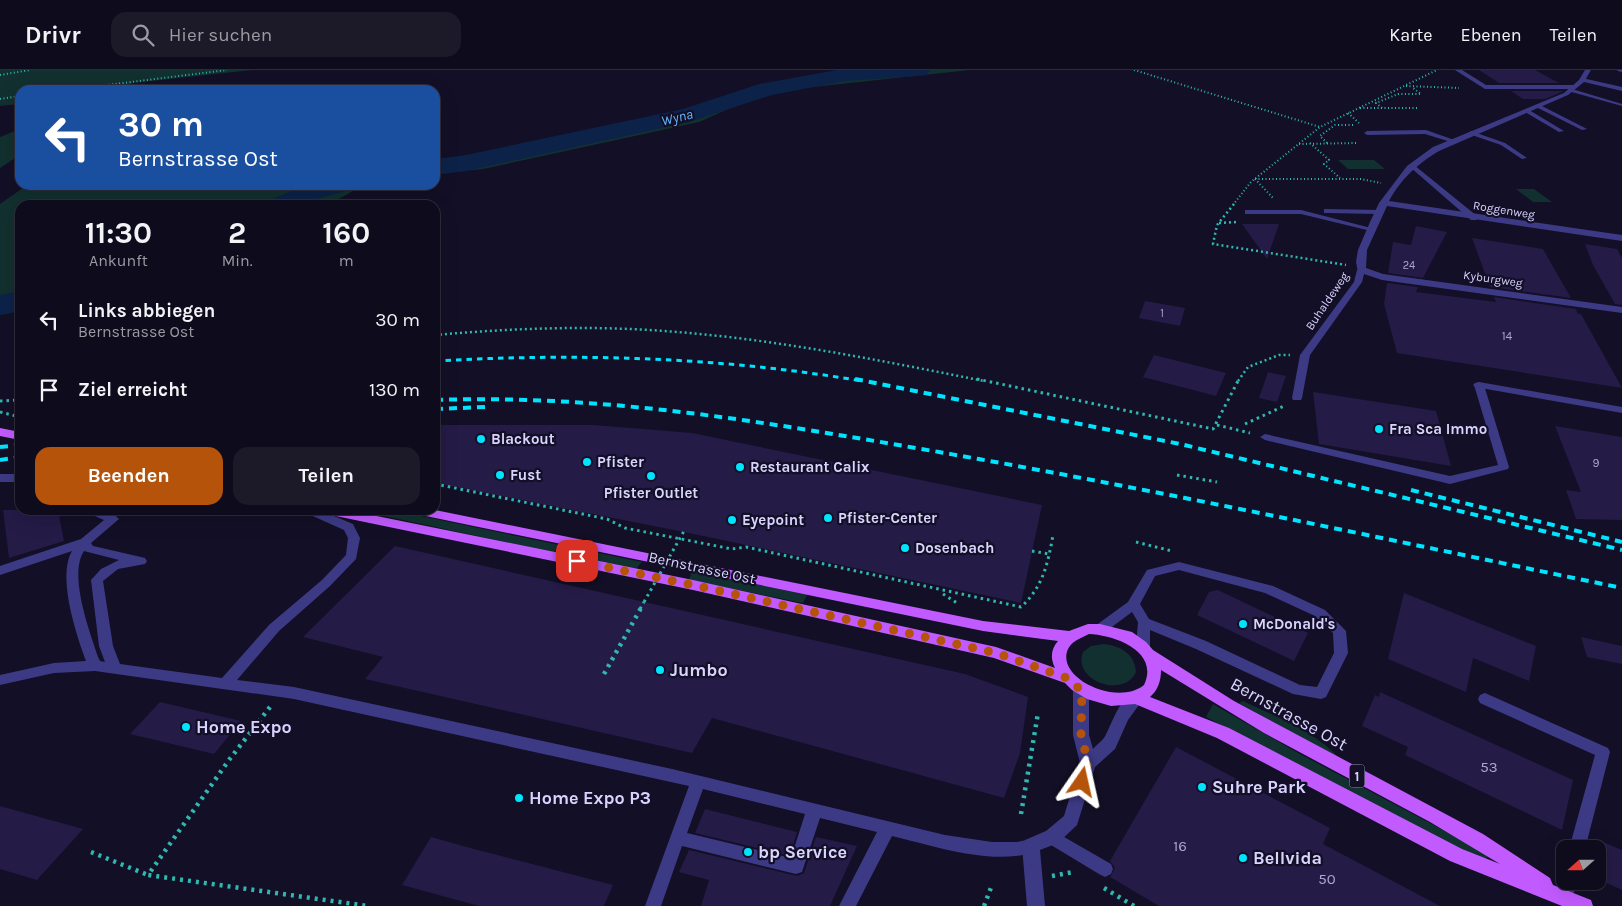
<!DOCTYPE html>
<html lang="de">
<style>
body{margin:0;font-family:Karla,sans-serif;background:#1c1929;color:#f1f3f6;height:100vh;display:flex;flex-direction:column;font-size:19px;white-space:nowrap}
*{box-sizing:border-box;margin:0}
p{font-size:16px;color:#9b9ba3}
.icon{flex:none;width:28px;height:28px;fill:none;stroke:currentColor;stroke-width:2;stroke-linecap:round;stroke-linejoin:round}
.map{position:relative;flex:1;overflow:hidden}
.panel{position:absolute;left:15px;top:130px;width:425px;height:315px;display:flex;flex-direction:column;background:#0e0b1c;border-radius:15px;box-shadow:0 5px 20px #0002,0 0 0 1px #2e2b3b}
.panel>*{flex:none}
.guide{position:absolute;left:15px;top:15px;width:425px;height:105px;border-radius:15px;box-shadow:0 5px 20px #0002,0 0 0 1px #2e2b3b;background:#1a4fa0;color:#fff;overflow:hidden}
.needle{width:32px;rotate:249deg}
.tools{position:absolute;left:1556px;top:770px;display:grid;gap:10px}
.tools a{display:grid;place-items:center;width:50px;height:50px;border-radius:10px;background:#0e0b1c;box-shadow:0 5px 20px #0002,0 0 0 1px #2e2b3b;font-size:25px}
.pin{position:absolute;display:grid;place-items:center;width:42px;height:42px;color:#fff;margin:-21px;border-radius:10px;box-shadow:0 2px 8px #0006}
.me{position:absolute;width:55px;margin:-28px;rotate:11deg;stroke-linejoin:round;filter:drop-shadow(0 0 4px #0008)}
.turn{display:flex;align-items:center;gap:18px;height:105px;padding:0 20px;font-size:22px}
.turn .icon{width:65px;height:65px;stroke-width:2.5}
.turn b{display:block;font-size:35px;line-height:42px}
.eta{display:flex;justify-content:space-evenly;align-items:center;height:85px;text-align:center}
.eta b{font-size:30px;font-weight:700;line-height:35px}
.cta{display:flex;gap:10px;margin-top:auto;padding:10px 20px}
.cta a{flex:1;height:58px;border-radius:15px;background:#b45309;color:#fff;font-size:20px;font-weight:700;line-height:58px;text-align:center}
.cta a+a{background:#1c1929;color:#f1f3f6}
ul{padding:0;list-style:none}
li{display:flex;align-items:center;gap:15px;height:70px;padding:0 20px}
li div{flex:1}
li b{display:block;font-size:19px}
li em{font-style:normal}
header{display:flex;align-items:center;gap:30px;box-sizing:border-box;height:70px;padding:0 25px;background:#0e0b1c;border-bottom:1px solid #2e2b3b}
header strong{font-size:24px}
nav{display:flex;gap:28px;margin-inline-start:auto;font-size:18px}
.search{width:350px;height:45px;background:#1c1929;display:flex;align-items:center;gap:12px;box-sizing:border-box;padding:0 18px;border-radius:15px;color:#9b9ba3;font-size:19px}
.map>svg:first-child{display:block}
.green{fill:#12302f}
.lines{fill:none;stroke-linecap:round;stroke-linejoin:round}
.river{fill:#0c2248;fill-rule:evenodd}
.building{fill:#241b47}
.path-far3{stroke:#2fb8b0;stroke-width:2;stroke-dasharray:1 2.5;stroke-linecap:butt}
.path-far2{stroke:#2fb8b0;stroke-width:2.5;stroke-dasharray:2 3;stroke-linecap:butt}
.path-far1{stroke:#2fb8b0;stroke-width:3;stroke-dasharray:2.5 4;stroke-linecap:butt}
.path{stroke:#2fb8b0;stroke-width:4.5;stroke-dasharray:3 5;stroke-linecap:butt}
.service{fill:#3d3a85;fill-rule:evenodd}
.minor{fill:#3d3a85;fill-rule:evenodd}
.primary{fill:#c25bff;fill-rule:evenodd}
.rail-far1{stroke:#00e5ff;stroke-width:3;stroke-dasharray:5.5 5;stroke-linecap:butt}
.rail{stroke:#00e5ff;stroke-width:4;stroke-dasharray:8 6;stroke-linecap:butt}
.path-bridge{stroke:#2fb8b0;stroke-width:3;stroke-dasharray:2.5 4;stroke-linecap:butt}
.route{stroke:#b45309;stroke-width:9;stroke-dasharray:0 16.2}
.poi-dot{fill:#00e5ff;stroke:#130f26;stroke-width:2}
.labels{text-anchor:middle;stroke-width:4.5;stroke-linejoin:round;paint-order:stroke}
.far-number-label{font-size:11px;fill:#aca6d1}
.far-street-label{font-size:12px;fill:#d9d4ff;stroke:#130f26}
.number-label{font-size:12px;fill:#aca6d1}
.far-water-label{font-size:14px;font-style:italic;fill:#62b6ff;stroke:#130f26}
.shield{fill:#130f26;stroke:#9e99be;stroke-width:1}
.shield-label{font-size:14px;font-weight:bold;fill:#d9d4ff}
.poi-label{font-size:15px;font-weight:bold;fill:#d9d4ff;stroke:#130f26;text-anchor:start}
.street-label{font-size:15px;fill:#d9d4ff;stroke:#130f26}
.near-number-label{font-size:15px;fill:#aca6d1}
.near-poi-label{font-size:18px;font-weight:bold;fill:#d9d4ff;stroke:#130f26;text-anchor:start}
.near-street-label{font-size:18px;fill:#d9d4ff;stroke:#130f26}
</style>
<header>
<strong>Drivr</strong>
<div class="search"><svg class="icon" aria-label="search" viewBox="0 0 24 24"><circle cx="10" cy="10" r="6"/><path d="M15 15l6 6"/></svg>Hier suchen</div>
<nav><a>Karte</a><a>Ebenen</a><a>Teilen</a></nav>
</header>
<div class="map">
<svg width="1622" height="836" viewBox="0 0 1622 836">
<rect width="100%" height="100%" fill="#130f26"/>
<path class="green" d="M 0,0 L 252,0 L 133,13 L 122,20 L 20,20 L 20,34 L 0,36 Z
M 851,0 L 970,0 L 785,20 L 753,28 L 699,52 L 483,99 L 435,104 L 435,93 L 497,84 L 668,46 L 749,18 Z
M 20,59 L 20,85 L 0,98 L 0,67 Z
M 1338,90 L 1374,90 L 1385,99 L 1348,99 Z
M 27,115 L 299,115 L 297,118 L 309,115 L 364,115 L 328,135 L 20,135 L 20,241 L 0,245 L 0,134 Z
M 1516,119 L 1534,119 L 1552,132 L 1533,132 Z
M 356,440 L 392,440 L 642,492 L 635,500 Z
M 692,501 L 807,525 L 803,533 L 689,510 Z
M 1104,574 C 1121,576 1135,584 1136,602 C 1124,629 1072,611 1083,582 L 1091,576 Z
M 1243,631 C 1278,648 1315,661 1341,690 L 1239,633 Z
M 1213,634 L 1300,684 L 1490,785 L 1485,789 L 1476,787 L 1206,647 Z"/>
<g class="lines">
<path class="river" d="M 837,0 L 930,0 L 927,5 L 919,6 L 845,11 L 772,25 L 689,52 L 466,101 L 435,105 L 435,89 L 466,85 L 683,39 L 759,14 Z
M 305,115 L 350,115 L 346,121 L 316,129 L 304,135 L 269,135 L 273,129 Z
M 20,221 L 20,241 L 0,245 L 0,225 Z"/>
</g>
<path class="building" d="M 1479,0 L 1535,0 L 1559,13 L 1499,13 Z
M 1511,21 L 1564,21 L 1545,29 L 1523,29 Z
M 1242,154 L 1279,154 L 1267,189 Z
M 1416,156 L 1447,162 L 1423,208 L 1388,203 L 1393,172 L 1411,175 Z
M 1472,168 L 1543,179 L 1571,228 L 1490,217 Z
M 1585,174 L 1617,179 L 1622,188 L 1622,235 L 1615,234 L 1593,195 Z
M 1387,213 L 1418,217 L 1416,222 L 1496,232 L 1494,227 L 1576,239 L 1578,244 L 1581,244 L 1622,318 L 1397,283 L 1384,234 Z
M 1145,231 L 1185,238 L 1180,256 L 1139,248 Z
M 1154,285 L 1226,303 L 1216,326 L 1143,307 Z
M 1268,302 L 1286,306 L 1277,332 L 1259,328 Z
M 1313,322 L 1436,341 L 1451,396 L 1319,374 Z
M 435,355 L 594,355 L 692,363 L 1042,435 L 1021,533 L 684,462 L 435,413 Z
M 1555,356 L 1622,367 L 1622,450 L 1576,449 L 1566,420 L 1581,422 Z
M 3,440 L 58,440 L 64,471 L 9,488 Z
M 395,476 L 965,604 L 1028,627 L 1020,683 L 1004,728 L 712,648 L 692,683 L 365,609 L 383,587 L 303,567 Z
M 1218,520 L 1308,563 L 1294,591 L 1197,545 L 1209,522 Z
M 1404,523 L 1536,576 L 1529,611 L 1473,588 L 1466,622 L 1388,589 Z
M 1581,567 L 1622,576 L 1622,594 L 1587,587 Z
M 1380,622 L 1573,710 L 1562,760 L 1405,685 L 1408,677 L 1362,656 L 1375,625 L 1379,627 Z
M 160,632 L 241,651 L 214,684 L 130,664 Z
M 1176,677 L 1330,758 L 1323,774 L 1440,836 L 1159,836 L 1110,807 L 1115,798 L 1110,791 Z
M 0,736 L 83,759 L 37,810 L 0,799 Z
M 705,739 L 797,762 L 790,786 L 695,763 Z
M 431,767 L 474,779 L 613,815 L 604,836 L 479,836 L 402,815 Z
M 816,767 L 857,776 L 830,836 L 701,836 L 709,810 L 679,802 L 689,780 L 797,806 L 804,803 Z
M 1598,770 L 1622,780 L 1622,820 L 1598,809 Z"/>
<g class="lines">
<path class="path-far3" d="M 1134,0 L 1320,57
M 0,5 L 30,0
M 1406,16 L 1459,18
M 67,20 L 227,0
M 0,29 L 20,26
M 1360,38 L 1417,38
M 1382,38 L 1376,33 L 1398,24 L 1421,24 L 1413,18
M 1348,43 L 1359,53
M 1310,73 L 1329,90 L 1324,94 L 1340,108
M 1327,73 L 1320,66 L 1335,55 L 1355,55
M 1299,74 L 1358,73
M 1255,109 L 1361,109 L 1381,113
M 1255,109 L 1273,128
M 1233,135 L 1251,112 L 1320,57 L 1437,0"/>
<path class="path-far2" d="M 1234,134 L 1217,155 L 1213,174 L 1346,195
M 1219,153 L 1237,152
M 435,265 C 516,258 596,255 677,262 C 780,270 883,291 984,311
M 1238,311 L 1248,297 L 1279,285 L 1290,285"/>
<path class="path-far1" d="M 977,309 L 1213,359 L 1239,309
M 0,331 L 20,330
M 0,342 L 20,347
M 1245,354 L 1286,335
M 1217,355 L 1250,363
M 1177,405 L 1217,412
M 435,414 L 607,449 L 625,458 L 732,479 L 746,477 L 1021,537 C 1043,517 1048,493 1053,465
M 1136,472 L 1172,481
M 1032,481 L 1049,484
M 943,524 L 957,533
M 640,539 L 644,532"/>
<path class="path" d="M 604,604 L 641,538
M 270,637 L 229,690 L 148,805 L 368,836
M 1021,744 L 1038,643
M 91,782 L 148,805
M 1052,806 L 1073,802
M 1104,818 L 1134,836
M 984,836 L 992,815"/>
<path class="service" d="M 1455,0 L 1462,0 L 1486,15 L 1574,15 L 1577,17 L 1572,19 L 1622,34 L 1622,36 L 1568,21 L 1568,19 L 1485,19 Z
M 1582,8 L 1622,17 L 1622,21 L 1580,11 L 1580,9 Z
M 1536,35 L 1540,35 L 1587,59 L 1582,60 L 1536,37 Z
M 1525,40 L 1529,40 L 1564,61 L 1559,62 L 1525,42 Z
M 1426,60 L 1457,71 L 1454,73 L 1425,64 L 1367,65 L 1364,63 L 1367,61 Z
M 1471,61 L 1505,73 L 1527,88 L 1522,89 L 1501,75 L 1469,64 L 1468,63 Z
M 1410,95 L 1414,95 L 1477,146 L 1477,150 L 1471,150 L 1410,97 Z
M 1324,139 L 1379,140 L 1383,142 L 1379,144 L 1327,143 L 1324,143 Z
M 1245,140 L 1301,140 L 1375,159 L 1371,161 L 1301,144 L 1245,144 Z
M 1361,197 L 1365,200 L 1362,212 L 1310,285 L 1302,328 L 1301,330 L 1293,330 L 1292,328 L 1300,285 L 1354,212 L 1357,200 Z
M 1479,312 L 1484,315 L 1509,397 L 1508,399 L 1450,414 L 1265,370 L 1260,367 L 1265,364 L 1450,406 L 1498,395 L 1474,315 Z
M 0,404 L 20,404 L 20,412 L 0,412 Z
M 86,440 C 98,440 111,440 119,449 L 91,473 L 93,476 L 141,487 L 145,488 L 147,491 L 145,494 L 118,499 L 103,511 L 113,576 L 120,594 L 222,608 L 269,555 L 322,510 L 346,485 L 348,468 L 344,460 L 306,443 L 304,440 L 320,440 L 353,454 L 360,468 L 356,489 L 330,516 L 279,561 L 237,610 L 294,617 L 672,699 L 945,765 L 992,772 L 1017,772 L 1031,769 L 1037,771 L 1039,776 L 1037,781 C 995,797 934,776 892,766 L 856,836 L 839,836 L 877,762 L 820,748 L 802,802 L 796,804 L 682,776 L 661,836 L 645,836 L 689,716 L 294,629 L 95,601 L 54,603 L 0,615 L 0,605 L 54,593 L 86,591 C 76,564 57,507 72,481 L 0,505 L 0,496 L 81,469 L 104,450 L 88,443 ZM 84,481 L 119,490 L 101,499 L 91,510 L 99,576 L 105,592 L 100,591 L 98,587 C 90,562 68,505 84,481 ZM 703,719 L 805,744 L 791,788 L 687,763 Z
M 1179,492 L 1273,516 L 1325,540 L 1346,561 L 1348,583 L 1326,627 L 1321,629 L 1293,624 L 1196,579 L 1150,560 L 1150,577 L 1148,581 L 1143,582 L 1138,581 L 1136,577 L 1138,552 L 1132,542 L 1105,562 L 1100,564 L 1095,562 L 1093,559 L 1095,556 L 1128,532 L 1147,500 ZM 1179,500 L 1265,523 L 1315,546 L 1333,563 L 1334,583 L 1317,617 L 1300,615 L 1206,571 L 1149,549 L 1140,534 L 1155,506 Z
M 1485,623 L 1608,678 L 1610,682 L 1585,779 L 1569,779 L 1595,685 L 1480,633 L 1478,629 L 1480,625 Z
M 1052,760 L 1111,794 L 1113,799 L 1111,804 L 1105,807 L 1099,804 L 1046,772 L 1044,767 L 1046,762 Z
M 1565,805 L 1565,811 L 1577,811 L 1571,833 L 1565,835 L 1559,833 C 1556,824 1559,811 1565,805 Z"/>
<path class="minor" d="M 1585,0 L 1591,0 L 1584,12 L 1568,25 L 1439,81 C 1416,95 1402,108 1389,131 L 1622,165 L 1622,171 L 1387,136 L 1367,180 L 1366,198 L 1383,204 L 1622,237 L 1622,243 L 1382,210 L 1358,202 L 1356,192 L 1358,180 L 1370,152 L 1379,133 L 1407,96 L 1433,77 L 1564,23 L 1579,10 Z
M 1617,0 L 1622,0 L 1622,2 L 1618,1 Z
M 1479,312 L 1622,337 L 1622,343 L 1475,317 L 1473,315 L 1475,313 Z
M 1081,615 L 1086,617 L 1089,621 L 1089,665 L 1093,679 C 1096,675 1101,672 1104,668 C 1112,655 1122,617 1141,624 L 1144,628 L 1128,650 L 1115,679 L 1095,697 L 1077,755 L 1058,773 L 1040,780 L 1045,836 L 1027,836 L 1022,776 L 1025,770 L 1046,761 L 1064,746 L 1080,693 L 1073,665 L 1073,621 L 1076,617 Z"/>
<path class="primary" d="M 0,358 L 20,362 L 20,370 L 0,366 Z
M 320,440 L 347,440 L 693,510 L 996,577 L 1055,598 C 1050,588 1051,579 1058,571 L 983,561 L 416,444 L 410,440 L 435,440 L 983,551 L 1069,561 L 1088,554 L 1100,554 L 1132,562 L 1146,572 L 1153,580 L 1234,631 L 1483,764 L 1550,808 L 1553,815 L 1591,830 L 1593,836 L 1562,836 L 1450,791 L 1217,668 L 1135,634 L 1111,636 L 1087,629 L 1072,620 L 1065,613 L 994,588 L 693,520 L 326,444 ZM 1089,564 C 1114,565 1160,581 1144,615 C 1117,637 1055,608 1068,579 C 1072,571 1081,568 1089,564 ZM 1161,600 L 1264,663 L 1430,752 L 1500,794 L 1462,779 L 1229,658 L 1150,627 C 1158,620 1161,611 1161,600 Z"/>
<path class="rail-far1" d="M 435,291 C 578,283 720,287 862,311"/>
<path class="rail" d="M 855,309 L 1180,374 L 1622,480
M 435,330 C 608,324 770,353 939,382 C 1168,422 1395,471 1622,518
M 435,339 L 485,337
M 0,377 L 20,375
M 0,390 L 20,387
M 1411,420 L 1622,472"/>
<path class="path-bridge" d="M 644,532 L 684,461"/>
</g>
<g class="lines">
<path class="route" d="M 577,491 L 693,515 L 996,583 L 1067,608 L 1082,621 L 1081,664 L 1088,693 L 1082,712"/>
</g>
<g class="poi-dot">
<circle cx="1379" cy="359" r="5"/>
<circle cx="481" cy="369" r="5"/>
<circle cx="587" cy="392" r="5"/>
<circle cx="740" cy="397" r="5"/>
<circle cx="500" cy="405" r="5"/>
<circle cx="651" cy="406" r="5"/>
<circle cx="828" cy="448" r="5"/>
<circle cx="732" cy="450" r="5"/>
<circle cx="905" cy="478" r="5"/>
<circle cx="1243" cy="554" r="5"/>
<circle cx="660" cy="600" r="5"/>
<circle cx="186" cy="657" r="5"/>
<circle cx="1202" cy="717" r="5"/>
<circle cx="519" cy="728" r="5"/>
<circle cx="748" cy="782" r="5"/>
<circle cx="1243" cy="788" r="5"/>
</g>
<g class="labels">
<g class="far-number-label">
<text x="1409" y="199">24</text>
<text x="1162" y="247">1</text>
</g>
<g class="far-street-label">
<text transform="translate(1504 140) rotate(9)" y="4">Roggenweg</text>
<text transform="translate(1493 209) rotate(8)" y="4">Kyburgweg</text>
<text transform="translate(1327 231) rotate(-56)" y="4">Buhaldeweg</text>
</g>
<g class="number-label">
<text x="1507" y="270">14</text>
<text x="1596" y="397">9</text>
</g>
<g class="far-water-label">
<text transform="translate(677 47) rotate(-13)" y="5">Wyna</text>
</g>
<rect class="shield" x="1349.5" y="694.5" width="15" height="23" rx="4"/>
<g class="shield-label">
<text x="1357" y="711">1</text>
</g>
<g class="poi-label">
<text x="1389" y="364">Fra Sca Immo</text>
<text x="491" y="374">Blackout</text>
<text x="597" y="397">Pfister</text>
<text x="750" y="402">Restaurant Calix</text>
<text x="510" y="410">Fust</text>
<text x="651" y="428" text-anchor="middle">Pfister Outlet</text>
<text x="838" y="453">Pfister-Center</text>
<text x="742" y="455">Eyepoint</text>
<text x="915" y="483">Dosenbach</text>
<text x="1253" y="559">McDonald's</text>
</g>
<g class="street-label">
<text transform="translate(702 498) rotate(12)" y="5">Bernstrasse Ost</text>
</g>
<g class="near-number-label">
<text x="1489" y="702">53</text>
<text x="1180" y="781">16</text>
<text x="1327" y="814">50</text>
</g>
<g class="near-poi-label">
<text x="670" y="606">Jumbo</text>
<text x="196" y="663">Home Expo</text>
<text x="1212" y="723">Suhre Park</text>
<text x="529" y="734">Home Expo P3</text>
<text x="758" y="788">bp Service</text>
<text x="1253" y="794">Bellvida</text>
</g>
<g class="near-street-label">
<text transform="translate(1289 644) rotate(29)" y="6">Bernstrasse Ost</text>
</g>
</g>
</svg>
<div class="tools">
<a><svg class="needle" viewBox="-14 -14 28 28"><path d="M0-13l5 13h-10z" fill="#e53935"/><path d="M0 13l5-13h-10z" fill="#9b9ba3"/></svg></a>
</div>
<div class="pin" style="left:577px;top:491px;background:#d93025"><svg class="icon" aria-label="arrive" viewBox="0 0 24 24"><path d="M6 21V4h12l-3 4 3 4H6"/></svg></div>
<svg class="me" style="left:1082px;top:712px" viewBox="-20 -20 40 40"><path d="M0-17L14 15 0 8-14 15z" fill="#b45309" stroke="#fff" stroke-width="4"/></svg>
<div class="guide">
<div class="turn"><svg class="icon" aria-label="left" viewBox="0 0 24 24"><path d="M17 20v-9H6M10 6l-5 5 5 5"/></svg><div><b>30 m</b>Bernstrasse Ost</div></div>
</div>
<section class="panel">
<div class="eta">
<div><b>11:30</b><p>Ankunft</p></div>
<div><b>2</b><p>Min.</p></div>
<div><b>160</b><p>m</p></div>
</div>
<ul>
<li><svg class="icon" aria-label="left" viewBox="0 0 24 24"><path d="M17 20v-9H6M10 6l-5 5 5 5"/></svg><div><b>Links abbiegen</b><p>Bernstrasse Ost</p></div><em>30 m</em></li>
<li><svg class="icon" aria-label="arrive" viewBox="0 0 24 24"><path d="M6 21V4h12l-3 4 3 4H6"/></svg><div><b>Ziel erreicht</b></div><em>130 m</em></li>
</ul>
<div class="cta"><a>Beenden</a><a>Teilen</a></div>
</section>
</div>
